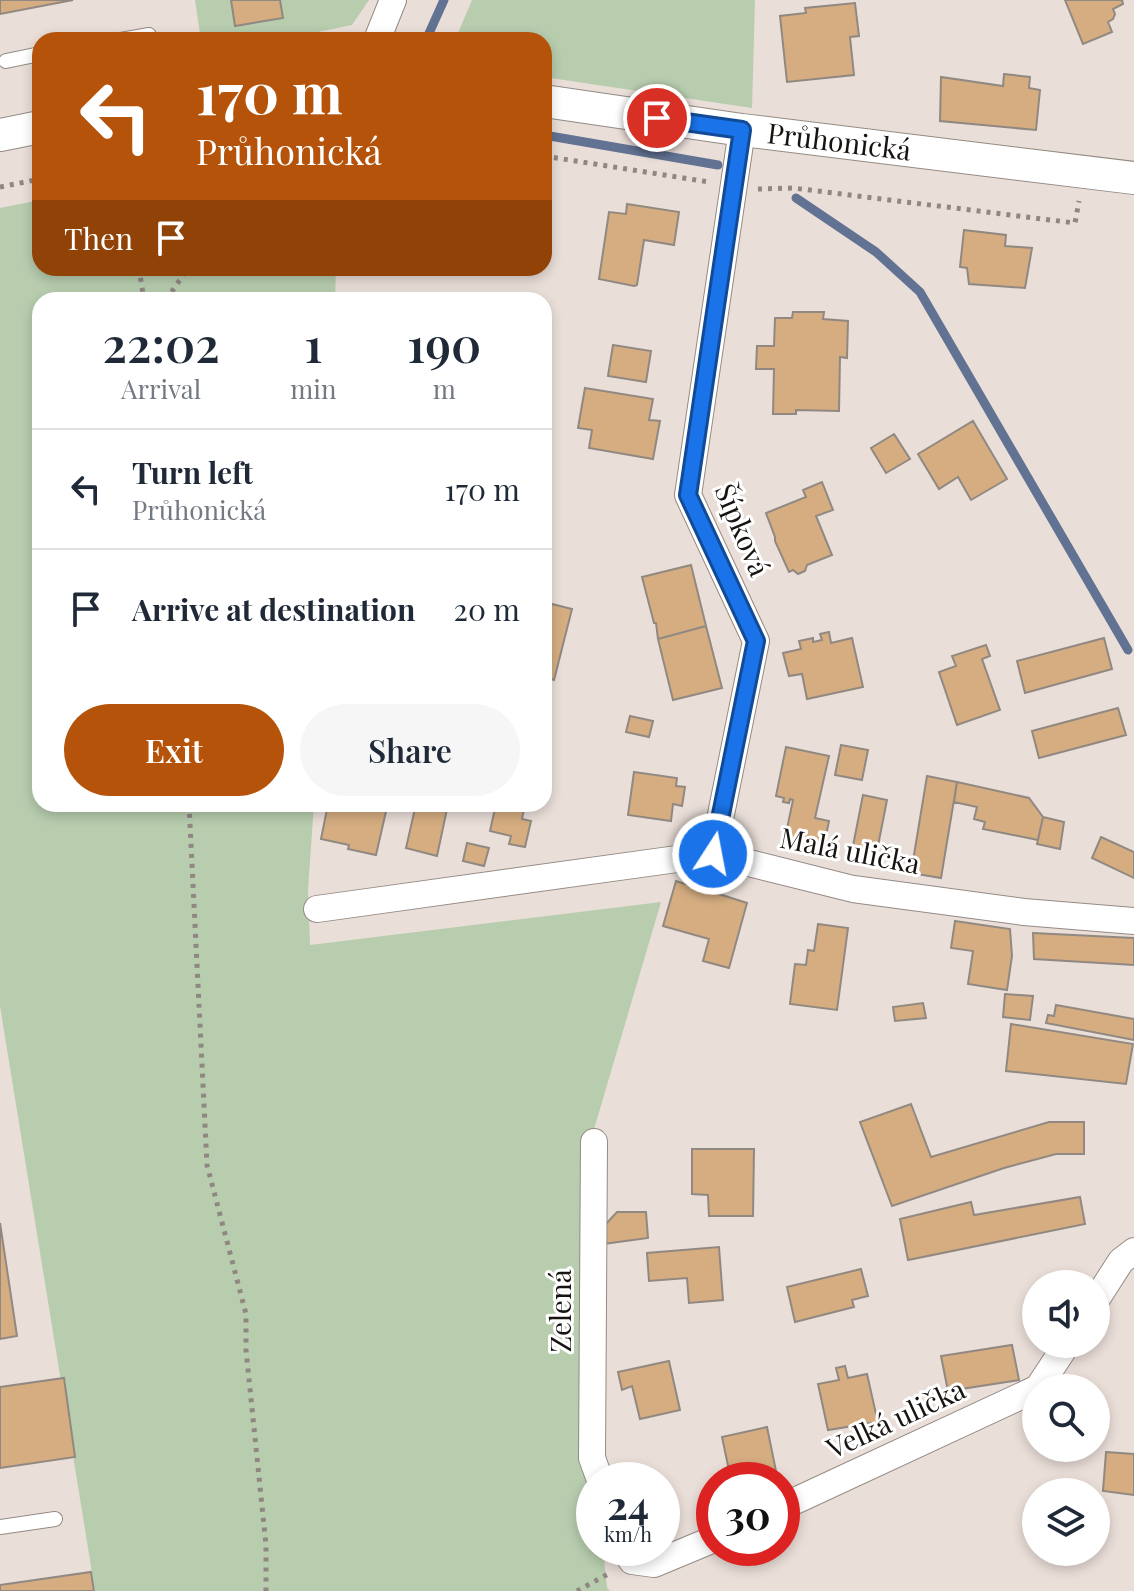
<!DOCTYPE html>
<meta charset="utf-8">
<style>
body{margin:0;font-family:"Playfair Display",serif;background:#f6f6f7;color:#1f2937;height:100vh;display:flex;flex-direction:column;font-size:30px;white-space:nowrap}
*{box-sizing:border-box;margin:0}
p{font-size:26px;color:#747a83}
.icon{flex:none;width:44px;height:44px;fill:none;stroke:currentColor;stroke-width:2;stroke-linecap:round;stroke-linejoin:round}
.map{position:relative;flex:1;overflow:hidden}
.sheet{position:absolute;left:32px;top:292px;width:520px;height:520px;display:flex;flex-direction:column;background:#fff;border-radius:24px;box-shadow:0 4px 12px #0003}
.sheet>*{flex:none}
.hud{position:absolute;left:32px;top:32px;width:520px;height:244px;border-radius:24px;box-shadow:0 4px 12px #0003;background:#b45309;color:#fff;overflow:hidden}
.controls{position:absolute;left:1022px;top:1270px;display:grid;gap:16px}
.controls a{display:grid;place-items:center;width:88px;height:88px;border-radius:50%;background:#fff;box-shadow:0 4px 12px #0003;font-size:40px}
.speed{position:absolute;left:576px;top:1462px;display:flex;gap:16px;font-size:40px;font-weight:700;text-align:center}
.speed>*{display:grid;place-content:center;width:104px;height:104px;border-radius:50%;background:#fff;box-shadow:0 4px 12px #0003;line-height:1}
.speed small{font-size:20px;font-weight:400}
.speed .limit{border:12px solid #d22;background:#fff;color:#111}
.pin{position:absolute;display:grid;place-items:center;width:68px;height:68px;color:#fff;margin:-34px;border:4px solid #fff;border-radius:50%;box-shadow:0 2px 8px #0007}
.me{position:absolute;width:88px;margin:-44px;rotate:11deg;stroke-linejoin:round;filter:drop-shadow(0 0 6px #0008)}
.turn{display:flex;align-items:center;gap:28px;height:168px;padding:0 32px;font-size:36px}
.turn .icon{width:104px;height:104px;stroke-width:2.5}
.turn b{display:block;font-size:56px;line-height:68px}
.then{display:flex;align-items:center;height:76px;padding:0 32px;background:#0003;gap:16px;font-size:30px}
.eta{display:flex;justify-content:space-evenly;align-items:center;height:136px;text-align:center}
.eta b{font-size:48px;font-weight:600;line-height:56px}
.button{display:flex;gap:16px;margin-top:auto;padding:16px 32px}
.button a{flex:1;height:92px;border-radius:48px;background:#b45309;color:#fff;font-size:32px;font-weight:600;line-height:92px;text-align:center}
.button a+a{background:#f6f6f7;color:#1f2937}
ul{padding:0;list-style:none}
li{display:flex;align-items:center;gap:24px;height:120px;padding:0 32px;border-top:2px solid #e0e1e3}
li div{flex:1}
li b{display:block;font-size:30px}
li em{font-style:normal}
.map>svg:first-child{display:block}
.green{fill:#b7cdae}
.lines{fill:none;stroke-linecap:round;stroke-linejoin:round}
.stream{stroke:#627292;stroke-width:9}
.building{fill:#d5ad81;stroke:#918981;stroke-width:2}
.service-casing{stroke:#948a84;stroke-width:16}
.minor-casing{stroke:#948a84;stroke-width:28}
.tertiary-casing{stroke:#948a84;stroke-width:34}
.path{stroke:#908783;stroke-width:5;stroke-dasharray:4 6;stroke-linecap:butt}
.service{stroke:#fff;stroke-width:14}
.minor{stroke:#fff;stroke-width:26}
.tertiary{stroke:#fff;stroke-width:32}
.route-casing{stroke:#114b97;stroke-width:20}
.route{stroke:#1a73e8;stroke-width:14}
.labels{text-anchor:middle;stroke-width:6;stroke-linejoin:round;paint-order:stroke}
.street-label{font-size:28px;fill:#171311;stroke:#fff}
</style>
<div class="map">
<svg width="1134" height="1591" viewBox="0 0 1134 1591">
<rect width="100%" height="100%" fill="#eaded8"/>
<path class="green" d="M 195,0 L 369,0 L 352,25 L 279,40 L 201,40 Z
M 472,0 L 755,0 L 752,108 L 544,77 L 544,40 L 455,40 Z
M 40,200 L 40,268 L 336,268 L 335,300 L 40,300 L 40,804 L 314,804 L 308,890 L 310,945 L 661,902 L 592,1136 L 594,1548 L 603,1548 L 607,1588 L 610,1591 L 95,1591 L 0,1006 L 0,208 Z"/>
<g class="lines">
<path class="stream" d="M 426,40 L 444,0
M 544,135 L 718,165
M 796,198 L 876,252 L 920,292 L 1128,650"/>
</g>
<path class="building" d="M 0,0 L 73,0 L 0,14 Z
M 231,0 L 280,0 L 283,18 L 235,26 Z
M 1065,0 L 1122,0 L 1123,4 L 1113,9 L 1115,14 L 1113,19 L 1108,22 L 1112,32 L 1083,44 Z
M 855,3 L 859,36 L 850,37 L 854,75 L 787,82 L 780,16 L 806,13 L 805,8 Z
M 1004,74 L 1030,77 L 1029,88 L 1040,90 L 1036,130 L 940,121 L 941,77 L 1003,86 Z
M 627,204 L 679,212 L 674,245 L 644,240 L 637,285 L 634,286 L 599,279 L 609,212 L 626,214 Z
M 964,230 L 1006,235 L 1005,246 L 1032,248 L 1025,288 L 969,284 L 967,268 L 960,267 Z
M 793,312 L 824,312 L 823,319 L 848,321 L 847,358 L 840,357 L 839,411 L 796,410 L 796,414 L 773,414 L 774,369 L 756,369 L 757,346 L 774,346 L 775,318 L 792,318 Z
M 613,345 L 651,351 L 646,382 L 608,376 Z
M 585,388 L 653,399 L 649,420 L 660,421 L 653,459 L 589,448 L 592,430 L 578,428 Z
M 973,421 L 1007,479 L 971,500 L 958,477 L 939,489 L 918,454 Z
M 894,434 L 910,459 L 886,473 L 871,448 Z
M 822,482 L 833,510 L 816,516 L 832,555 L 807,565 L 805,571 L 798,574 L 793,570 L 789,572 L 775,541 L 775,537 L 766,513 L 806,497 L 803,490 Z
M 691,565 L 706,626 L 658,639 L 656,623 L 654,623 L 642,577 Z
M 552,604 L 572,609 L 554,680 L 544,677 L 544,609 L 550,610 Z
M 706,626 L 722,688 L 673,700 L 658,639 Z
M 829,632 L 831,643 L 852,638 L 863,687 L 807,699 L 802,674 L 789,676 L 783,653 L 801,649 L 799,641 L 813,638 L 813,642 L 822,640 L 820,634 Z
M 1104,638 L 1112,669 L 1025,693 L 1017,661 Z
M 986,645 L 990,656 L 982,659 L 1000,710 L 957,725 L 939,672 L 956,666 L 952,656 Z
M 1118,708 L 1126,735 L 1039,758 L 1032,731 Z
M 630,716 L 653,721 L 649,737 L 626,732 Z
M 841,745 L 868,750 L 862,780 L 835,775 Z
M 786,747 L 829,756 L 815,818 L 829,821 L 823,850 L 809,848 L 808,853 L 783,848 L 793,800 L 790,799 L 789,803 L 783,802 L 784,798 L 776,796 Z
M 634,772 L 677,778 L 676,786 L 685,787 L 682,806 L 673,804 L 671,821 L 628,815 Z
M 927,776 L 957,782 L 941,878 L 911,873 Z
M 957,782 L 1029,798 L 1043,817 L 1038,840 L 983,829 L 985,822 L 974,819 L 977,807 L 954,802 Z
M 863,795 L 887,800 L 874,866 L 850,861 Z
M 328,804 L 372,804 L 387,807 L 376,855 L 348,849 L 349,845 L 321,839 Z
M 416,804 L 455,804 L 454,811 L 447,809 L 437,856 L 406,848 Z
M 496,804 L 525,804 L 522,819 L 531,821 L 525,847 L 509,844 L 511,836 L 490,831 Z
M 1043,817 L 1064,822 L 1060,849 L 1037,844 Z
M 1101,837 L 1134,852 L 1134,878 L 1092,858 Z
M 467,843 L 489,848 L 484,866 L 463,861 Z
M 676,881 L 701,889 L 703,881 L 721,886 L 719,894 L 747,903 L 729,968 L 703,961 L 709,939 L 663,926 Z
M 955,921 L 1010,929 L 1012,956 L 1007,990 L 968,984 L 973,951 L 951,948 Z
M 818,924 L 848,928 L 837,1010 L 790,1004 L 795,964 L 806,965 L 808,950 L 814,951 Z
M 1033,933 L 1134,938 L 1134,965 L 1034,959 Z
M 1005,994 L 1033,996 L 1030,1020 L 1003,1017 Z
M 923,1003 L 926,1018 L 895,1021 L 893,1007 Z
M 1056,1005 L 1134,1019 L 1134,1040 L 1046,1023 L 1048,1015 L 1054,1016 Z
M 1011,1024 L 1133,1044 L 1126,1084 L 1006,1071 Z
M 911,1104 L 931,1157 L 1049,1122 L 1084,1122 L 1084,1154 L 1056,1154 L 1004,1168 L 892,1206 L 860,1122 Z
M 692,1149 L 754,1149 L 753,1216 L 709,1216 L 708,1195 L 692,1194 Z
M 1080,1197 L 1085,1224 L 908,1260 L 900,1219 L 971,1202 L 974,1215 Z
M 617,1212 L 646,1212 L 648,1238 L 603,1244 L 604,1226 Z
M 0,1223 L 17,1336 L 0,1339 Z
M 719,1247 L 723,1300 L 689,1303 L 687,1278 L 649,1281 L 647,1253 Z
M 861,1269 L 868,1296 L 852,1300 L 854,1307 L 795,1322 L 787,1287 Z
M 1012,1345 L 1019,1380 L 948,1391 L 941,1356 Z
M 669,1361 L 680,1410 L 640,1419 L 632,1386 L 622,1390 L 618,1372 Z
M 845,1366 L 848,1378 L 867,1374 L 876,1414 L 879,1418 L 877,1422 L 828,1430 L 818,1384 L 839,1380 L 836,1368 Z
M 64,1378 L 75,1457 L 0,1468 L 0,1387 Z
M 767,1427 L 777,1476 L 759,1480 L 731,1480 L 722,1437 Z
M 1106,1452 L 1134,1454 L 1134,1495 L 1103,1491 Z
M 91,1572 L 94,1591 L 0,1591 L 0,1585 Z"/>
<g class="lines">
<g class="service-casing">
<path id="service" d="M 121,40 L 149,35 L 150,40
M 6,61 L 40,54
M 0,1527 L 55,1519"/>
</g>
<g class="minor-casing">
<path id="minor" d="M 377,40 L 393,0
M 713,854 L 756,641 L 688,495 L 742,130
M 317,909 L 713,854 L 853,889 L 1024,912 L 1134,921
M 594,1142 L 592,1458 L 600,1480
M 1096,1300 L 1121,1261 L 1134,1251
M 1038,1388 L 1067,1344
M 782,1507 L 1036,1389
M 623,1548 L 632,1561 L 654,1564 L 714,1539"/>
</g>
<g class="tertiary-casing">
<g id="tertiary">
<path id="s1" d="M 544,101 L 742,130 L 1134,178"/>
<path d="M 0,135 L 40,127"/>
</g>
</g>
<path class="path" d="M 544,156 L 709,182
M 0,187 L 40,179
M 758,189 L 793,188 L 1075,223 L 1079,201
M 139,268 L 144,300
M 166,300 L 188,268
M 189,804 L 207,1165 L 246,1314 L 246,1350 L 266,1545 L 266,1591
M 577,1591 L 610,1573"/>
<use href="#service" class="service"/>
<use href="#minor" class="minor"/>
<use href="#tertiary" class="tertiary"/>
</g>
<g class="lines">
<g class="route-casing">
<path id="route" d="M 657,118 L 742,130 L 688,495 L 756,641 L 713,854"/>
</g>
<use href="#route" class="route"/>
</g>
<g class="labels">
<g class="street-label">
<text dy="10" stroke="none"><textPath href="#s1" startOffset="298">Průhonická</textPath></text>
<text transform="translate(742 530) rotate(67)" y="10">Šípková</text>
<text transform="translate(850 851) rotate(11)" y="10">Malá ulička</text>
<text transform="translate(561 1311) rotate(-90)" y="10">Zelená</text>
<text transform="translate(896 1419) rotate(-25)" y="10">Velká ulička</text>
</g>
</g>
</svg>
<div class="controls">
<a><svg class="icon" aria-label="sound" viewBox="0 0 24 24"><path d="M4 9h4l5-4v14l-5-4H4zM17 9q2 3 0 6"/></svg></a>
<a><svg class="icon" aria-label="search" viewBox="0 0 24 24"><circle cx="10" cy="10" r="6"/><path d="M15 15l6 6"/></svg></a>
<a><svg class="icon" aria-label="layers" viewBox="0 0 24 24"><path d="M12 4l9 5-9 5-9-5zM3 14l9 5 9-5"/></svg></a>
</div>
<div class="speed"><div>24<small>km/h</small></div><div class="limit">30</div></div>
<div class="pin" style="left:657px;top:118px;background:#d93025"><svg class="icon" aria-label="arrive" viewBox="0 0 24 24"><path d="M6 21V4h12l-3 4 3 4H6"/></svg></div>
<svg class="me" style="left:713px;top:854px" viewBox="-20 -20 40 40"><circle r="17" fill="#1a73e8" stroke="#fff" stroke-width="3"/><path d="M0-11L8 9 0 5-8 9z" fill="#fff"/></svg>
<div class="hud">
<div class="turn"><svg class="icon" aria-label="left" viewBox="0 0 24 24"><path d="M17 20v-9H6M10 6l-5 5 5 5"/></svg><div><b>170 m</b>Průhonická</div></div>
<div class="then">Then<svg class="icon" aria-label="arrive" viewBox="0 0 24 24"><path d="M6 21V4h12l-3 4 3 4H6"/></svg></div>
</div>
<section class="sheet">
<div class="eta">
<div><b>22:02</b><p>Arrival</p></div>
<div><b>1</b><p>min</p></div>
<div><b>190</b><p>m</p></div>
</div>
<ul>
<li><svg class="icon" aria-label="left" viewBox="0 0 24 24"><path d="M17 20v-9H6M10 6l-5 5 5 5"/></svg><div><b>Turn left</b><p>Průhonická</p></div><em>170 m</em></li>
<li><svg class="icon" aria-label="arrive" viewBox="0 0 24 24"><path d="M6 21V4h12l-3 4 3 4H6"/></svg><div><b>Arrive at destination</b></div><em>20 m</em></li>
</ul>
<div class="button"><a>Exit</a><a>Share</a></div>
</section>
</div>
